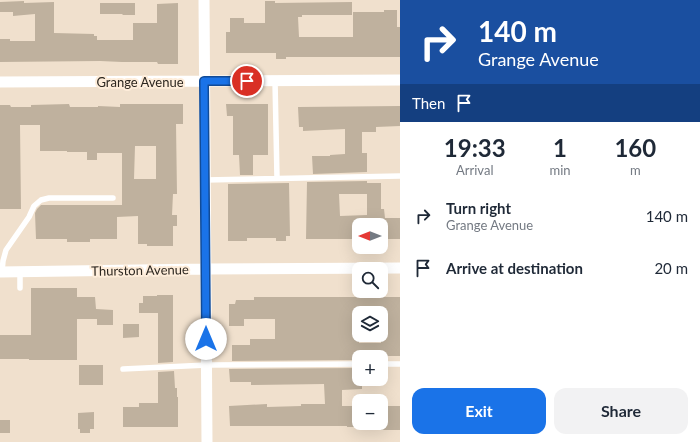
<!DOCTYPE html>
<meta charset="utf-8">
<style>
body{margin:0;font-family:Lato,sans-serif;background:#f2f2f3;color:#1f2937;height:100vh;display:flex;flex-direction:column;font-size:15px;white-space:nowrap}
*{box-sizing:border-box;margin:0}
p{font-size:13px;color:#747a83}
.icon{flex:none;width:22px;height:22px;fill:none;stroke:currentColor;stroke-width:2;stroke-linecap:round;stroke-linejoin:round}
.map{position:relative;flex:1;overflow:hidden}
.sheet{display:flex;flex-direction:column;background:#fff;width:300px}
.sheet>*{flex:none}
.top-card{background:#1a4fa0;color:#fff;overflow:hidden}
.needle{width:26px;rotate:270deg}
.fabs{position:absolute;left:352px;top:218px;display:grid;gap:8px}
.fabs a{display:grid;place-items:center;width:36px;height:36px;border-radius:8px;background:#fff;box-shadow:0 4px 16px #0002;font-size:20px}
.pin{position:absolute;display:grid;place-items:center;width:34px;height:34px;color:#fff;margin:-17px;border:2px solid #fff;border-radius:50%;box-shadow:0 1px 4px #0007}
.me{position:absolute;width:44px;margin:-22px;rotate:0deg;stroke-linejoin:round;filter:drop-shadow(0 0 3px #0008)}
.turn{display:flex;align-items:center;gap:14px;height:84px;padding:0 12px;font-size:18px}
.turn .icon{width:52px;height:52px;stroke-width:2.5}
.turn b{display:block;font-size:28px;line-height:34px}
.then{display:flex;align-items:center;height:38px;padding:0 12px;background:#0003;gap:8px;font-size:15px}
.eta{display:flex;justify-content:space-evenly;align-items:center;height:68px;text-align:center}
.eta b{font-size:24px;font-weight:700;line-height:28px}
.button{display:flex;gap:8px;margin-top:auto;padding:8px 12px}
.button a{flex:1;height:46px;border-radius:12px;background:#1a73e8;color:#fff;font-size:16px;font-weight:700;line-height:46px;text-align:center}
.button a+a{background:#f2f2f3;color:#1f2937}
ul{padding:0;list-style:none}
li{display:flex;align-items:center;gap:12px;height:52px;padding:0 12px}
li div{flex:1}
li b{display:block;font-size:15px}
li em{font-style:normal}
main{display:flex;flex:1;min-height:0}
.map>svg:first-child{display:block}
.building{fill:#bfb19e;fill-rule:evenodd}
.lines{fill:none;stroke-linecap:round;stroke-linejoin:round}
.service{stroke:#fff;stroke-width:5.5}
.minor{stroke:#fff;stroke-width:11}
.route-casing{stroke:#114b97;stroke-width:10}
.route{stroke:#1a73e8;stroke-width:7}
.labels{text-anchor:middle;stroke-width:4;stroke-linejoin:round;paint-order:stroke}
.street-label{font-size:13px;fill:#2c261f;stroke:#feedda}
</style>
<main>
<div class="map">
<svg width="400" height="442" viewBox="0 0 400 442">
<rect width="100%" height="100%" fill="#f0e0cd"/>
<path class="building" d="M 24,1 L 24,3 L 54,2 L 54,33 L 94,34 L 94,36 L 97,36 L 97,40 L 133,40 L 133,23 L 157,23 L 157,4 L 178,3 L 178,64 L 158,64 L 157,62 L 122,62 L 100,61 L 0,62 L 0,39 L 10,39 L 10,41 L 35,41 L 35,14 L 13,16 L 13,12 L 0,12 L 0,2 Z
M 265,1 L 275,1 L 275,3 L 352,2 L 352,15 L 302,15 L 302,17 L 298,17 L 299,37 L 353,37 L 353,12 L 384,12 L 384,10 L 397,10 L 397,27 L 400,27 L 400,57 L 286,57 L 286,59 L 276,59 L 276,53 L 226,53 L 226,32 L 230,32 L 230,18 L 244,18 L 244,23 L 265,23 Z
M 100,3 L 135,3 L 135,15 L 123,15 L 122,14 L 100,14 Z
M 69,104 L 70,107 L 98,107 L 98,106 L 120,107 L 120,104 L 183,104 L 183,124 L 176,124 L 177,194 L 173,194 L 172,215 L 177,215 L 177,226 L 173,226 L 173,246 L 147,246 L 147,244 L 138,244 L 138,216 L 117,217 L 117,239 L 90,239 L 90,242 L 67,242 L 67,239 L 36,239 L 35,213 L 37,209 L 41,205 L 122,205 L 122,153 L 97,153 L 97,160 L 87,160 L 87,152 L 67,152 L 67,151 L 40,151 L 40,125 L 20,125 L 21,209 L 0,209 L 0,105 L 10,105 L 11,107 L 31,107 L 31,105 ZM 135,146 L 156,146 L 156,179 L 134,179 Z
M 226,104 L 268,104 L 268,155 L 253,155 L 253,175 L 240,175 L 239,155 L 233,155 L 233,116 L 227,116 Z
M 400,106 L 400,126 L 376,127 L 376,132 L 362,132 L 362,153 L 367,153 L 367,172 L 313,174 L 312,156 L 330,156 L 330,155 L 345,154 L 345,129 L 303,131 L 303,127 L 299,127 L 298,107 Z
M 367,181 L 367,183 L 381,183 L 381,209 L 384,209 L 385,218 L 400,218 L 400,239 L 381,239 L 381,225 L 359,225 L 359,239 L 306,239 L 307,182 ZM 339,194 L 367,194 L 367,215 L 340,216 Z
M 289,183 L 290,236 L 286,236 L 286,241 L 276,241 L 276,238 L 247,238 L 247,241 L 228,241 L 228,184 Z
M 31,288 L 77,288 L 77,297 L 95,297 L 96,309 L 113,310 L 113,325 L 97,325 L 97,319 L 77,319 L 77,360 L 29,360 L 29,359 L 0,359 L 0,335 L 31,335 Z
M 157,295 L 173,295 L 173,362 L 158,363 L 158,313 L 139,313 L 139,303 L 143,303 L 143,296 L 157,296 Z
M 254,297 L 400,297 L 400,356 L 359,356 L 359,360 L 232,361 L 232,345 L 250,345 L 250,339 L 275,339 L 275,319 L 244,319 L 244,326 L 229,326 L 229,304 L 235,304 L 236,300 L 254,300 ZM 359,313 L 381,313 L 381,343 L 359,343 Z
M 123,324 L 139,324 L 139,337 L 123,338 Z
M 79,365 L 103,365 L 103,385 L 79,385 Z
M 359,368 L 359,379 L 362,379 L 362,389 L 342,390 L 342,406 L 359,406 L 359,427 L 347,427 L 347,426 L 230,426 L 229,406 L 267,404 L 267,407 L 301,406 L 301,404 L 325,404 L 324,384 L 251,385 L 251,382 L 230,382 L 229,369 Z
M 174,371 L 175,388 L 177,388 L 177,397 L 178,397 L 178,427 L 123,427 L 123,407 L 139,407 L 139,403 L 158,403 L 158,372 Z
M 381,406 L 400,406 L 400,430 L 381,430 Z
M 94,412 L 94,429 L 90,429 L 90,433 L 80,433 L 80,429 L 78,429 L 78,413 Z
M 0,420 L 10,420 L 10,433 L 0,433 Z"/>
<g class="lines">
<path class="service" d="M 275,81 L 277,178
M 205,180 L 400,176
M 2,272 L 3,261 L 6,250 L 29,217 L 34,206 L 41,200 L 49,198 L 113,198
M 20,288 L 20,272
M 381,364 L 400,364
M 123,369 L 207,365 L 359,364"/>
<path class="minor" d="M 204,0 L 207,442
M 0,82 L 400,80
M 0,272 L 206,269 L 400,268"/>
</g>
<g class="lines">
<g class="route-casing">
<path id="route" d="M 206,339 L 204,81 L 247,81"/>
</g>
<use href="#route" class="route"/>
</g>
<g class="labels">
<g class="street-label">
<text x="140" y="87">Grange Avenue</text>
<text transform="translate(140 270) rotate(-1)" y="5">Thurston Avenue</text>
</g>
</g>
</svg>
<div class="fabs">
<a><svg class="needle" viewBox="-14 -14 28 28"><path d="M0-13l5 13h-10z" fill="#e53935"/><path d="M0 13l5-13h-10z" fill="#747a83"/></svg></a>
<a><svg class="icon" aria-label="search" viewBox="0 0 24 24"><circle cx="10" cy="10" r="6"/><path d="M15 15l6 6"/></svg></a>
<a><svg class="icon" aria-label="layers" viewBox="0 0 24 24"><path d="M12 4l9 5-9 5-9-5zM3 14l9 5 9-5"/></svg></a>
<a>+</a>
<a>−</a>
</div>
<div class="pin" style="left:247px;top:81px;background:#d93025"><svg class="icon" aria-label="arrive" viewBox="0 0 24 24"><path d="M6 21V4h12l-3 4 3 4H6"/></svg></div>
<svg class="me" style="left:206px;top:339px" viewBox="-20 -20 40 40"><circle r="19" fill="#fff"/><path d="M0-13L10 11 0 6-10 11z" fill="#1a73e8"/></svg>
</div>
<section class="sheet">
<div class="top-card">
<div class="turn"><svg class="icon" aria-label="right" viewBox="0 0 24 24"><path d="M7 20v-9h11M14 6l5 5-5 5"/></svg><div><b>140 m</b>Grange Avenue</div></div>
<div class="then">Then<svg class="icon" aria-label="arrive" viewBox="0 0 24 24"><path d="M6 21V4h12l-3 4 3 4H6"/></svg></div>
</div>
<div class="eta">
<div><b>19:33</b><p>Arrival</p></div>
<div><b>1</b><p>min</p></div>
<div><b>160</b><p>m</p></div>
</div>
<ul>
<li><svg class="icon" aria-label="right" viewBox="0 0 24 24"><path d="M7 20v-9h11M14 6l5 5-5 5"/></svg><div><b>Turn right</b><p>Grange Avenue</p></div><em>140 m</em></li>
<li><svg class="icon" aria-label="arrive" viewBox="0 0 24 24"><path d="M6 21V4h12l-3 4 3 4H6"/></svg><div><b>Arrive at destination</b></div><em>20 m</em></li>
</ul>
<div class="button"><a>Exit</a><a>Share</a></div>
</section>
</main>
